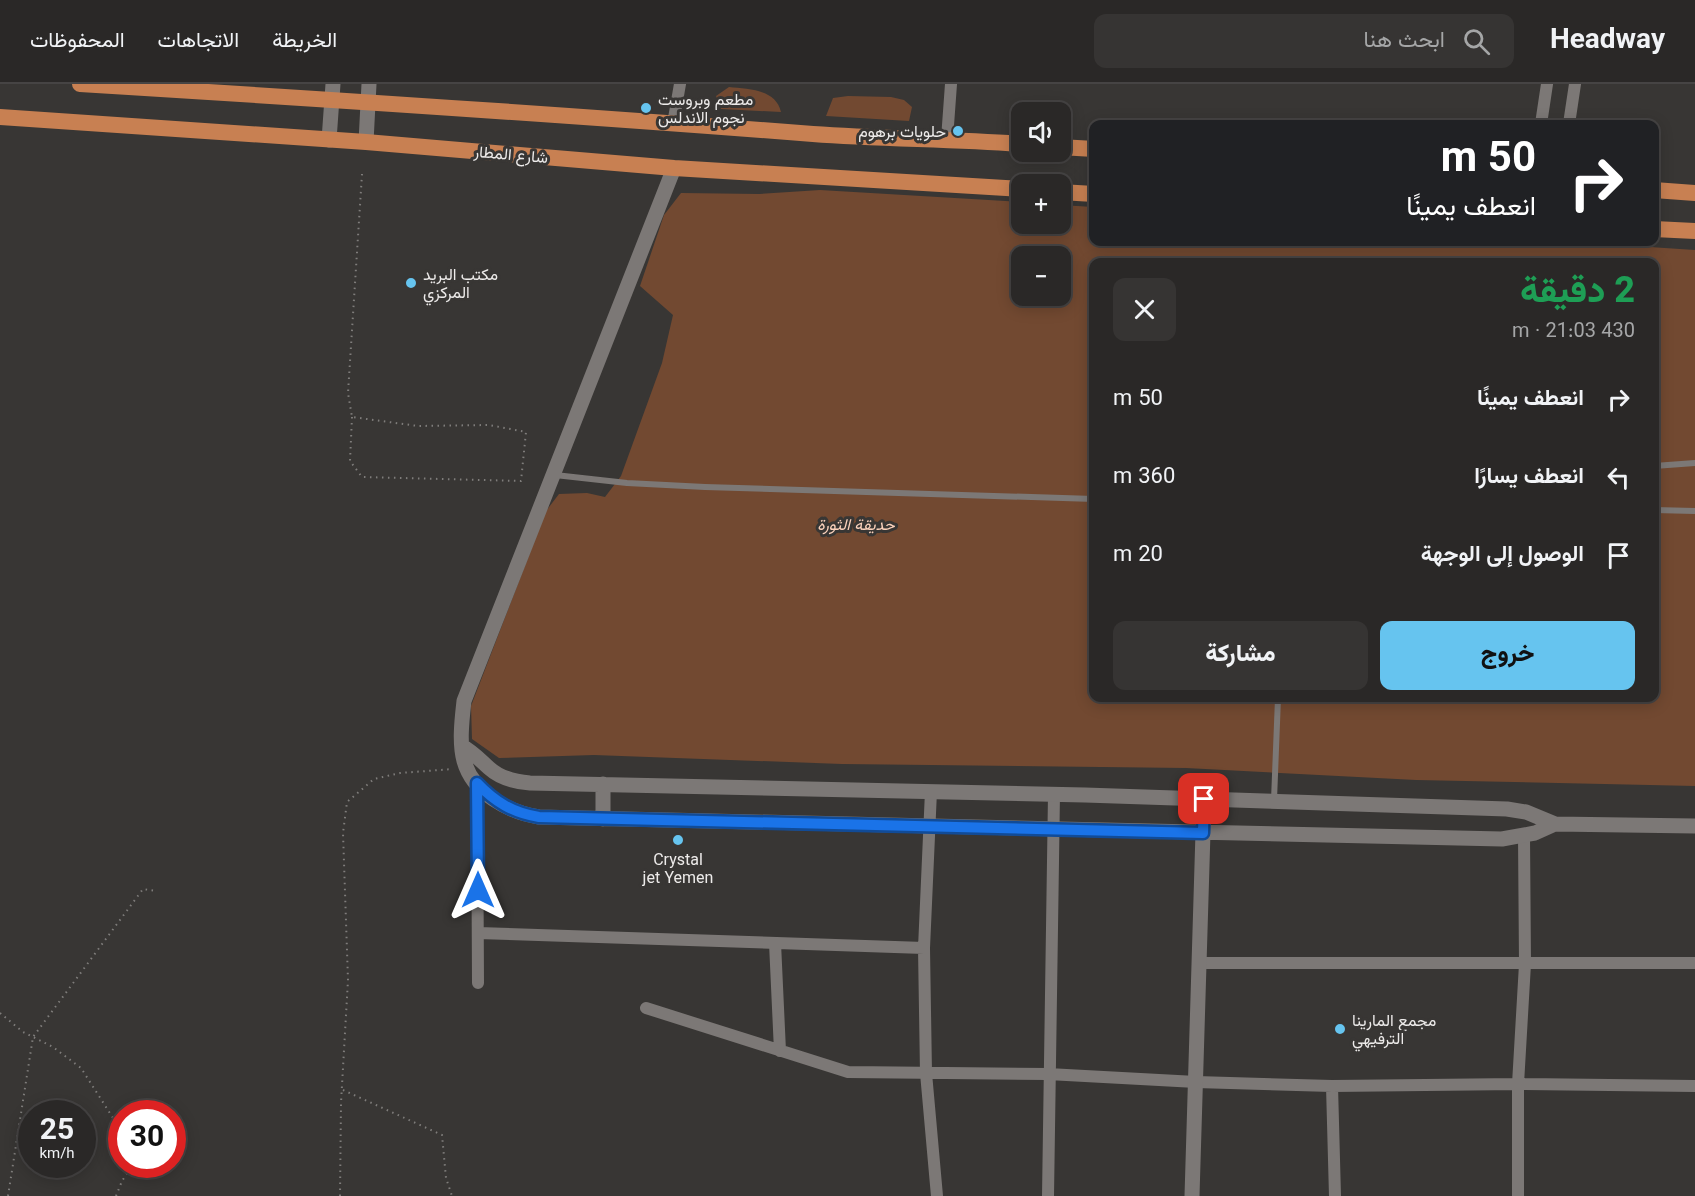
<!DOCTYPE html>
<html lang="ar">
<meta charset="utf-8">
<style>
body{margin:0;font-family:Georgia,Vazirmatn,serif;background:#363433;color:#f1f3f6;direction:rtl;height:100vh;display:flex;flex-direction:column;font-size:22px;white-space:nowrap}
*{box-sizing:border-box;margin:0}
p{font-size:20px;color:#a5a6a7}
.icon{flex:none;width:33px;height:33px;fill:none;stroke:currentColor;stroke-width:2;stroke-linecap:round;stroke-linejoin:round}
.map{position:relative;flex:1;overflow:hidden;direction:ltr}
.details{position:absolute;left:1089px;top:174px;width:570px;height:444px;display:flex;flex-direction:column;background:#2a2827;border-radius:12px;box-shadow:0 3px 15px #0003,0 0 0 2px #464444;direction:rtl}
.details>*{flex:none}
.top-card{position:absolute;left:1089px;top:36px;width:570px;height:126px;border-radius:12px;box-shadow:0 3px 15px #0003,0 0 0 2px #464444;direction:rtl;background:#202124;color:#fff;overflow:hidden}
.fabs{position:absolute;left:1011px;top:18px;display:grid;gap:12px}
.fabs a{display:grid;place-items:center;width:60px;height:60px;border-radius:12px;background:#2a2827;box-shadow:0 3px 15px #0003,0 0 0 2px #464444;font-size:30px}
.speed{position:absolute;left:18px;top:1016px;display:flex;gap:12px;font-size:30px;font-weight:700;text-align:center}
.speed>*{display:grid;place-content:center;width:78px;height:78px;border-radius:50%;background:#2a2827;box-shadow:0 3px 15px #0003,0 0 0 2px #464444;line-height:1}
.speed small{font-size:15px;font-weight:400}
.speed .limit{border:9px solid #d22;background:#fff;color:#111}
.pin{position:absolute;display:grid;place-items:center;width:51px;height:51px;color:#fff;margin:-26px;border-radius:12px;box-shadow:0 3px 9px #0006}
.me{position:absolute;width:66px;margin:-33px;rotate:0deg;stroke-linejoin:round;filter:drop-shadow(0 0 4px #0008)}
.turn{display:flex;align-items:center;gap:21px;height:126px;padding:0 24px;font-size:27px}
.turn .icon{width:78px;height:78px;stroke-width:2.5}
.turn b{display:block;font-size:42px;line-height:51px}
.round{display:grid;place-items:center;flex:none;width:63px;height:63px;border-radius:12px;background:#363433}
.summary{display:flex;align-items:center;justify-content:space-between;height:102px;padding:0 24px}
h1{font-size:36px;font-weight:800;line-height:45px;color:#1e9e55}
.primary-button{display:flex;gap:12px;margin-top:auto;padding:12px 24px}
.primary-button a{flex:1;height:69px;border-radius:12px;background:#66c4ef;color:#111;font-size:24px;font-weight:800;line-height:69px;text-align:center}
.primary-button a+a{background:#363433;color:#f1f3f6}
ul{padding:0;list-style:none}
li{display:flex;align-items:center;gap:18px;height:78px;padding:0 24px}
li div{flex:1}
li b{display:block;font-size:22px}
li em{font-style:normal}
header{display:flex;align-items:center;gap:36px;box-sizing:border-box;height:84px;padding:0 30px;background:#2a2827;border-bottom:2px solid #464444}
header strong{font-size:28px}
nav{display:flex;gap:33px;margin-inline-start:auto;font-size:21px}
.search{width:420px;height:54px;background:#363433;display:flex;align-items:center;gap:15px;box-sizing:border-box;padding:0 21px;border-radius:12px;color:#a5a6a7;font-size:22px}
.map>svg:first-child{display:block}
.green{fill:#724931;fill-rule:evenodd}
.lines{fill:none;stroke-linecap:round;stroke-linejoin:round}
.path{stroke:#7f7d7b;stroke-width:2;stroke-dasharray:1.5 4.5;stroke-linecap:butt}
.service{stroke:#7c7876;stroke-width:6}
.minor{stroke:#7c7876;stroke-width:12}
.tertiary{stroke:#7c7876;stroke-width:15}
.primary{stroke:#c88052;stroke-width:16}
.route-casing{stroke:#114b97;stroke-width:15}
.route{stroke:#1a73e8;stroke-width:10}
.poi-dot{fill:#66c4ef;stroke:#383634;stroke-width:2}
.labels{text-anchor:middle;stroke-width:6;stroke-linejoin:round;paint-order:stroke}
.poi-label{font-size:16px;fill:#edebea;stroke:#383634;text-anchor:start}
.street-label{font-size:16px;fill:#edebea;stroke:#383634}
.park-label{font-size:16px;font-style:italic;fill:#fbd2bc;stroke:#383634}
</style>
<header>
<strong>Headway</strong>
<div class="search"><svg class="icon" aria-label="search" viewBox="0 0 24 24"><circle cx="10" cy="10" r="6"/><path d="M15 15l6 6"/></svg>ابحث هنا</div>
<nav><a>الخريطة</a><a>الاتجاهات</a><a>المحفوظات</a></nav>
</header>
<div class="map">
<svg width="1695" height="1112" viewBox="0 0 1695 1112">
<rect width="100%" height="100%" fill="#383634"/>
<path class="green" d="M 729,3 C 748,5 776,5 781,28 L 721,25 L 716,12 Z
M 848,12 L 891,13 L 904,16 L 912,23 L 909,37 L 826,32 L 833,14 Z
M 820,106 L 1021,118 L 1022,140 L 1060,140 L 1061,121 L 1093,123 L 1094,158 L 1574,158 L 1695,166 L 1695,702 L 1416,696 L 1186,684 L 842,680 L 594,671 L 499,674 L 472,655 L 471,622 L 546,427 L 559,410 L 587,409 L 605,413 L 621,392 L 662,279 L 673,231 L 640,202 L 664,131 L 681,109 L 759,110 ZM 1022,172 L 1060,172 L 1060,212 L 1022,212 ZM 1094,178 L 1654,178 L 1654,614 L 1094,614 Z"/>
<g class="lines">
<path class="path" d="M 352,333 L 350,377 L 362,393 L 521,397 L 526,348 L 489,341 L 418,342 L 352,333 L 348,309 L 362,90
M 0,929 L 23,948 L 53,963 L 81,984 L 122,1048
M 343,1006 L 442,1051 L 446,1094 L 452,1112
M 8,1112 L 33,953 L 143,805 L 156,807
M 116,1112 L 122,1097 L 133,1080
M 340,1112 L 341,1019 L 348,896 L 343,749 L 347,718 L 374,695 L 400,689 L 453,685"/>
<path class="service" d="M 1654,382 L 1695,379
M 555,391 L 627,399 L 705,403 L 1094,415
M 1654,426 L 1695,427
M 1274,716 L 1278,614"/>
<path class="minor" d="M 673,40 L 680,0
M 1541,40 L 1547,0
M 1569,40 L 1575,0
M 947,55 L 951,0
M 477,699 L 478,899
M 931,707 L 924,864 L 926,989 L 937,1112
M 478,849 L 924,864
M 775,859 L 780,967
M 1199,879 L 1695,879
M 646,924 L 848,988 L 1048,990 L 1196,998 L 1332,1002 L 1518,1000 L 1695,1002
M 1332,1002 L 1335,1112
M 1048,1112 L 1054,710
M 1518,1112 L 1518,1000 L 1525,880 L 1524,752"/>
<path class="tertiary" d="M 329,56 L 333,0
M 366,58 L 369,0
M 674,84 L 464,617 C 462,635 459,659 464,677 C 473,709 508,728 539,733 L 1502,755 L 1535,749 L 1555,740
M 462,662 C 473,668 480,676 489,684 C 500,694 516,698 530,699 L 1085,711 L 1507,725 L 1526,728 L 1555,740 L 1695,742
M 603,735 L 603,700
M 1192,1112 L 1204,715"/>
<path class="primary" d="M 80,0 C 324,15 569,31 813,50 C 882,55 952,55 1022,60
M 0,33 L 366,58 L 674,84 L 1022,105
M 1060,63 L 1094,65
M 1654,106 L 1695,109
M 1060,108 L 1094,110
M 1654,145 L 1695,147"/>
</g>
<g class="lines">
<g class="route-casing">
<path id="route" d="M 478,806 L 477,699 C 495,718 513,729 539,733 L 1203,749 L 1204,715"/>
</g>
<use href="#route" class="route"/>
</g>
<g class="poi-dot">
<circle cx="646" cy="24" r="6"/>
<circle cx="958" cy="47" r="6"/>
<circle cx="411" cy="199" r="6"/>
<circle cx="678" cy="756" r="6"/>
<circle cx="1340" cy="945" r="6"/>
</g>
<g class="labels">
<g class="poi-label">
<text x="658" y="21">مطعم وبروست<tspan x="658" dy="18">نجوم الاندلس</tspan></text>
<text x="946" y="53" text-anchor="end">حلويات برهوم</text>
<text x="423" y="196">مكتب البريد<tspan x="423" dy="18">المركزي</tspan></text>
<text x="678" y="781" text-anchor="middle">Crystal<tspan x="678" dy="18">jet Yemen</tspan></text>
<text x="1352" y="942">مجمع المارينا<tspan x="1352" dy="18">الترفيهي</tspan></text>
</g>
<g class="street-label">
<text transform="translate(511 70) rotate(5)" y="6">شارع المطار</text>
</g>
<g class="park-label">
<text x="856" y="446">حديقة الثورة</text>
</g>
</g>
</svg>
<div class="fabs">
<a><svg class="icon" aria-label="sound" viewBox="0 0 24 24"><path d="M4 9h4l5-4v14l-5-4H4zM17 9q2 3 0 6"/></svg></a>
<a>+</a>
<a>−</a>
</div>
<div class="speed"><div>25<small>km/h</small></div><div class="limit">30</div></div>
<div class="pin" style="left:1204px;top:715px;background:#d93025"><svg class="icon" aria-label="arrive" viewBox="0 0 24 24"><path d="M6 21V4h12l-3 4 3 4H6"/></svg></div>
<svg class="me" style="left:478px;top:806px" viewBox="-20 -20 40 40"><path d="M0-17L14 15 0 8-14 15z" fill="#1a73e8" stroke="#fff" stroke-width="4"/></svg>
<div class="top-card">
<div class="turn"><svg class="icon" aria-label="right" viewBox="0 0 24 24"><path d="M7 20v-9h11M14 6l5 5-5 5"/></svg><div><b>50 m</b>انعطف يمينًا</div></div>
</div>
<section class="details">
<div class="summary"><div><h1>2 دقيقة</h1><p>430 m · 21:03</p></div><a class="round"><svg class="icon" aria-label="close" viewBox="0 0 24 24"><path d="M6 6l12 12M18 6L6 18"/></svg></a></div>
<ul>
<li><svg class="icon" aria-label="right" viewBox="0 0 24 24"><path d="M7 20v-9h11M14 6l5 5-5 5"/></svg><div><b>انعطف يمينًا</b></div><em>50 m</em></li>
<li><svg class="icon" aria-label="left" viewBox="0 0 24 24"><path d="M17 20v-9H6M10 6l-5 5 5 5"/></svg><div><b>انعطف يسارًا</b></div><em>360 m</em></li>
<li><svg class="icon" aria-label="arrive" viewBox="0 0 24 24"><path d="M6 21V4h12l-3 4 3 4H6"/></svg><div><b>الوصول إلى الوجهة</b></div><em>20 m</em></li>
</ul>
<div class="primary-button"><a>خروج</a><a>مشاركة</a></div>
</section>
</div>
